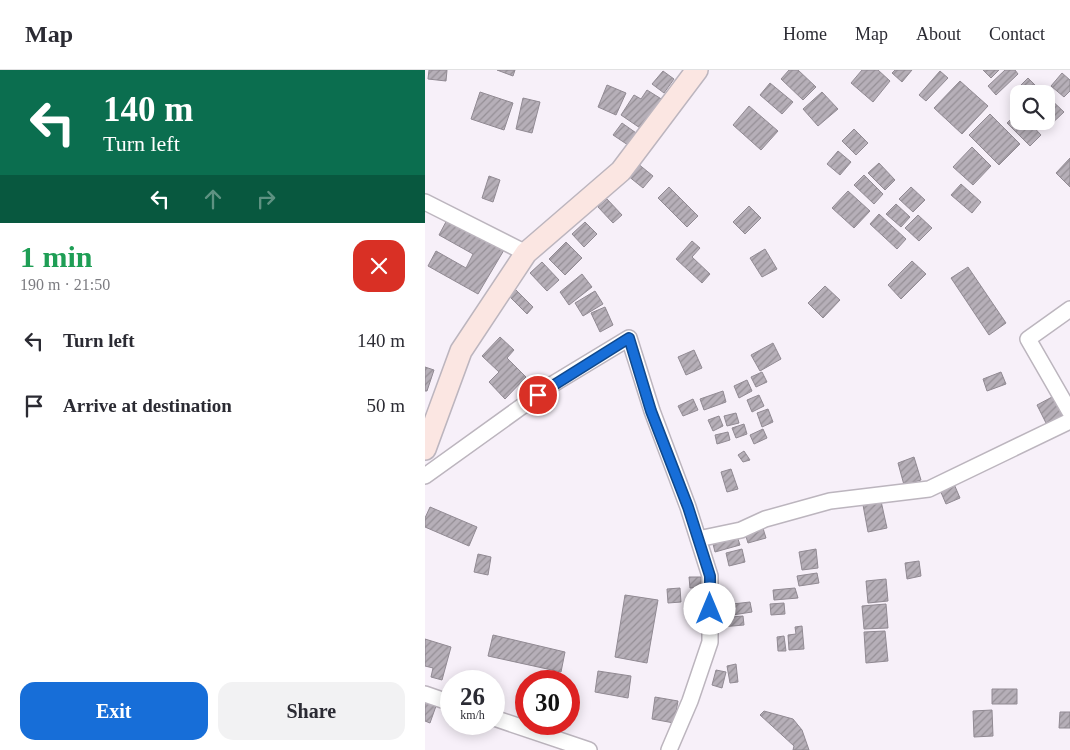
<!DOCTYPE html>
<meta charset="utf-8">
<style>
body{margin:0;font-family:Georgia,serif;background:#f2f2f3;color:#2b2b33;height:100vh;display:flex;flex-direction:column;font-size:19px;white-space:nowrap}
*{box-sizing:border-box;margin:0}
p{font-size:16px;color:#7c7c81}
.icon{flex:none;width:28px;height:28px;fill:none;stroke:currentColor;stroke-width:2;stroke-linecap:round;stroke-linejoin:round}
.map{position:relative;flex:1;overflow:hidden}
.details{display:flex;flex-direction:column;background:#fff;width:425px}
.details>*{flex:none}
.guide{background:#0b6e4f;color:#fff;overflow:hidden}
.tools{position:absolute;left:585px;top:15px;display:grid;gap:10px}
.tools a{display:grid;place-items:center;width:45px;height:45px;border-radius:10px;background:#fff;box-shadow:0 2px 12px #0003;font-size:25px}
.speed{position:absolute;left:15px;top:600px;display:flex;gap:10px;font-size:25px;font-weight:700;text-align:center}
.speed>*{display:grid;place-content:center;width:65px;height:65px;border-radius:50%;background:#fff;box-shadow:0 2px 12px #0003;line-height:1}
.speed small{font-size:12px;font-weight:400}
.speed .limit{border:8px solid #d22;background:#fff;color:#111}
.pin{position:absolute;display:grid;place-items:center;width:42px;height:42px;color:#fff;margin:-21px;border:2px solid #fff;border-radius:50%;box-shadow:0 1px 5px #0007}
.me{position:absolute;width:55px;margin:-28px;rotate:0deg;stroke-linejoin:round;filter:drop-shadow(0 0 4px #0008)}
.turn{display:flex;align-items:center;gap:18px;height:105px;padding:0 20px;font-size:22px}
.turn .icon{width:65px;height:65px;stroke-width:2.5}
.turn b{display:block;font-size:35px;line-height:42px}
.lanes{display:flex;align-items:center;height:48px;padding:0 20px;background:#0003;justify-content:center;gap:25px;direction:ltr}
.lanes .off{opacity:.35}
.round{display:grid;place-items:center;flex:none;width:52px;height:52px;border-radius:15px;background:#f2f2f3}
.summary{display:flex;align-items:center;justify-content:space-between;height:85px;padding:0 20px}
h1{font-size:30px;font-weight:700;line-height:38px;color:#1e9e55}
.cta{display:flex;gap:10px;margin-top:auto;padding:10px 20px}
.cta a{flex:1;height:58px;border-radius:15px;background:#176ed8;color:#fff;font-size:20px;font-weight:700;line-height:58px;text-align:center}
.cta a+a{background:#f2f2f3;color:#2b2b33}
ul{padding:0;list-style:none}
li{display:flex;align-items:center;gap:15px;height:65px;padding:0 20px}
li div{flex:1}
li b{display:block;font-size:19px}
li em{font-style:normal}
header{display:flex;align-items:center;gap:30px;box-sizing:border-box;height:70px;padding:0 25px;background:#fff;border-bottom:1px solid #e1e1e2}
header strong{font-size:24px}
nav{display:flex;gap:28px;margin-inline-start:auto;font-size:18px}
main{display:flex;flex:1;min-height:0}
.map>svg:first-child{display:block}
.building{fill:url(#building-hatch);stroke:#918a93}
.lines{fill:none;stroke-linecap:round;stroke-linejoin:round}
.street-casing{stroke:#bcb5be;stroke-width:18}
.secondary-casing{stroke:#bcb5be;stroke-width:24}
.street{stroke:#fff;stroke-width:15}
.secondary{stroke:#fbe6e2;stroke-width:21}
.route-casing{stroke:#0f488c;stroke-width:12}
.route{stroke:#176ed8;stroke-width:9}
</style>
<header>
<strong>Map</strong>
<nav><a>Home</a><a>Map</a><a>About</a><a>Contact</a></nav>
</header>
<main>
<section class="details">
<div class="guide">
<div class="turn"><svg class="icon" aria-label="left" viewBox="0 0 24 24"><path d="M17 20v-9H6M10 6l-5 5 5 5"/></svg><div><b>140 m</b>Turn left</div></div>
<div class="lanes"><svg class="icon" aria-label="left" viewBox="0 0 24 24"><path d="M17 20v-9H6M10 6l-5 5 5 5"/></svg><svg class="icon off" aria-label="ahead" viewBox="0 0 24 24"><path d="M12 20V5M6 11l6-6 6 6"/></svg><svg class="icon off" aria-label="right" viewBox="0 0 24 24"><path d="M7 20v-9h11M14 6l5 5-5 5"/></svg></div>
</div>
<div class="summary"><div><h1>1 min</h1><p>190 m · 21:50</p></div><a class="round" style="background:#d93025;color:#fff"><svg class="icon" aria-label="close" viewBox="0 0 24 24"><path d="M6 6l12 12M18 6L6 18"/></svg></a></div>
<ul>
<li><svg class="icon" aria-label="left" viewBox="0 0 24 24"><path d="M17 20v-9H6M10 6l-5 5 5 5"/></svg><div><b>Turn left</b></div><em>140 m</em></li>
<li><svg class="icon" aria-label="arrive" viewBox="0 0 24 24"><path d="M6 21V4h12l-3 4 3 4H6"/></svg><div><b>Arrive at destination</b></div><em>50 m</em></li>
</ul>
<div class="cta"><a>Exit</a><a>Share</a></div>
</section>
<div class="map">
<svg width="645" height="680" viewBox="0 0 645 680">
<defs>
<pattern id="building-hatch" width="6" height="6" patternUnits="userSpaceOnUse" patternTransform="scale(1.25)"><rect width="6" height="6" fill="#b6afb8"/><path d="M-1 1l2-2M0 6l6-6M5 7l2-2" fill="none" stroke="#958f96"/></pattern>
</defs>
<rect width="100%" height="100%" fill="#f7f0f9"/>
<path class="building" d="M 4,0 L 22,0 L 21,11 L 3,9 Z
M 72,0 L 90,0 L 88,6 Z
M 364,0 L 373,0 L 391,17 L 378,30 L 356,9 Z
M 437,0 L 453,0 L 465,11 L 448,32 L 426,13 Z
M 470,0 L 487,0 L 477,12 L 467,3 Z
M 558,0 L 574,0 L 566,8 Z
M 580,0 L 590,0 L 593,4 L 571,25 L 563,16 Z
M 238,1 L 249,9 L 239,23 L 227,14 Z
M 515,1 L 523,8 L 501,31 L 494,25 Z
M 637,3 L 645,10 L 645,21 L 639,27 L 626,16 Z
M 603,8 L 611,16 L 603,24 L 594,25 L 590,21 Z
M 535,11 L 563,36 L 537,64 L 509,38 Z
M 345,13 L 368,32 L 357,44 L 335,25 Z
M 182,15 L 201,23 L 191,45 L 173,37 Z
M 222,20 L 238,30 L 218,60 L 196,45 L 209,25 L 216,29 Z
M 55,22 L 88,33 L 79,60 L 46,49 Z
M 397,22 L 413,39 L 393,56 L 378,39 Z
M 621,25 L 639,42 L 622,58 L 615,51 L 621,51 Z
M 98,28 L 115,32 L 107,63 L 91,59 Z
M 324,36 L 353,61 L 336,80 L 308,55 Z
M 593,42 L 594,51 L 603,51 L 616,65 L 605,76 L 582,53 Z
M 565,44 L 595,74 L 574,95 L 544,65 Z
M 197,53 L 214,65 L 206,77 L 188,65 Z
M 429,59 L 443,73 L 431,85 L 417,71 Z
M 547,77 L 566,96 L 548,115 L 528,97 Z
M 413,81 L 426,92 L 415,105 L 402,94 Z
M 645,88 L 645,117 L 631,103 Z
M 212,93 L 228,106 L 218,118 L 202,105 Z
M 454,93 L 470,110 L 460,120 L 443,103 Z
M 439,105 L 458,124 L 449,134 L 429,115 Z
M 64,106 L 75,110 L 68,132 L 57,128 Z
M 536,114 L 556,132 L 547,143 L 526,125 Z
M 244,117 L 273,146 L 262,157 L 233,128 Z
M 486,117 L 500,130 L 488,142 L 474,129 Z
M 423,121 L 445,141 L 429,158 L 407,138 Z
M 182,129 L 197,145 L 188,153 L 173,137 Z
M 471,134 L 485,147 L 476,157 L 461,144 Z
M 324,136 L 336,148 L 320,164 L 308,152 Z
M 454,144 L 481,169 L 472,179 L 445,154 Z
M 493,145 L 507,158 L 494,171 L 480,158 Z
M 23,148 L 79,180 L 53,224 L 3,196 L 11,181 L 41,198 L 48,184 L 14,165 Z
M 160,152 L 172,164 L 159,177 L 147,164 Z
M 267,171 L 275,178 L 267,187 L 285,204 L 277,213 L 251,189 Z
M 141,172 L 157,188 L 140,205 L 124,189 Z
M 340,179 L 352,199 L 337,207 L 325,188 Z
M 487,191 L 501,204 L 476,229 L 463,215 Z
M 117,192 L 134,210 L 122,221 L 105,203 Z
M 543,197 L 581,253 L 564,265 L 526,208 Z
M 157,204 L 167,217 L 144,235 L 135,222 Z
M 400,216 L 415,230 L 398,248 L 383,233 Z
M 90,219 L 108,237 L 102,244 L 84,226 Z
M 170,221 L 178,234 L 158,246 L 150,233 Z
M 180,237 L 188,255 L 175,262 L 166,243 Z
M 75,267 L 89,280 L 82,288 L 101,307 L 80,329 L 64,312 L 74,302 L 57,286 Z
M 348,273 L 356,289 L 335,301 L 326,285 Z
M 269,280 L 277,298 L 261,305 L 253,287 Z
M 0,297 L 9,300 L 2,321 L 0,321 Z
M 337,302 L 342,312 L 331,317 L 326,307 Z
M 576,302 L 581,314 L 562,321 L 558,309 Z
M 322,310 L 327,321 L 314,328 L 309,316 Z
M 298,321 L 301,332 L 279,340 L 275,329 Z
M 334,325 L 339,336 L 327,342 L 322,330 Z
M 629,326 L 640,346 L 622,355 L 612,335 Z
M 268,329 L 273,340 L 258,346 L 253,336 Z
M 343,339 L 348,352 L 337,357 L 332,343 Z
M 311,343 L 314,353 L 302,356 L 299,346 Z
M 294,346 L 298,356 L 288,361 L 283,350 Z
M 319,354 L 322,364 L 311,368 L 307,358 Z
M 338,359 L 342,368 L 329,374 L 325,365 Z
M 303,362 L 305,370 L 292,374 L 290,365 Z
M 319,381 L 325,390 L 318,392 L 313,385 Z
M 489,387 L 496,410 L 479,415 L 473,393 Z
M 306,399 L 313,419 L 302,422 L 296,402 Z
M 529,414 L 535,428 L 521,434 L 515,420 Z
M 456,431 L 462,458 L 443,462 L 438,435 Z
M 5,437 L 52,457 L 44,476 L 0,457 L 0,448 Z
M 337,455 L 341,468 L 323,473 L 319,460 Z
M 311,463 L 315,475 L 290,482 L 287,470 Z
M 317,479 L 320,492 L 304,496 L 301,483 Z
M 391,479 L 393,498 L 377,500 L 374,482 Z
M 53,484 L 66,487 L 63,505 L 49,502 Z
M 494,491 L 496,506 L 482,509 L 480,493 Z
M 392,503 L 394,513 L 374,516 L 372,506 Z
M 264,507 L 276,507 L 276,517 L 265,518 Z
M 461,509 L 463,531 L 443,533 L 441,511 Z
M 255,518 L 256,532 L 243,533 L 242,519 Z
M 370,518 L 373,528 L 349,530 L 348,520 Z
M 200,525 L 233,530 L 222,593 L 190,587 Z
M 325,532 L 327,542 L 301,546 L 299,535 Z
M 359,533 L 360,544 L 346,545 L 345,534 Z
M 461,534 L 463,558 L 439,559 L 437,536 Z
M 318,546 L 319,555 L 296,557 L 295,548 Z
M 377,556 L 379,579 L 364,580 L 363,565 L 371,564 L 370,557 Z
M 460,561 L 463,591 L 441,593 L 439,562 Z
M 68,565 L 140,582 L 136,602 L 63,586 Z
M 359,566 L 361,581 L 353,581 L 352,567 Z
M 0,569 L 26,577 L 17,610 L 6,607 L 8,598 L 0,596 Z
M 311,594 L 313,612 L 305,613 L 302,596 Z
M 291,600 L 301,602 L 297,618 L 287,615 Z
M 173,601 L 206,606 L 203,628 L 170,622 Z
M 567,619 L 592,619 L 592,634 L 567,634 Z
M 230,627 L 253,631 L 249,653 L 227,649 Z
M 0,632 L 11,636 L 5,653 L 0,651 Z
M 567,640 L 568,666 L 549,667 L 548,641 Z
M 339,641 L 368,649 L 377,660 L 384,680 L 368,680 L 369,676 L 335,645 Z
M 635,642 L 645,642 L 645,658 L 634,658 Z"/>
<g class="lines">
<g class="street-casing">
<path id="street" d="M 0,132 L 101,183
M 645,239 L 603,269 L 645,342
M 0,406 L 128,314 L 204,268 L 227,341 L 263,437 L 285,506 L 285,572 L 265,631 L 244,680
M 273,469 L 316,460 L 340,449 L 405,431 L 504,419 L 645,351
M 0,624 L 26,633
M 69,648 L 164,680"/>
</g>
<g class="secondary-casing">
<path id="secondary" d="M 0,379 L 36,281 L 101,183 L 196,101 L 272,0"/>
</g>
<use href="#street" class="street"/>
<use href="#secondary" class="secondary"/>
</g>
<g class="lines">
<g class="route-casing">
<path id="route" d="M 113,325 L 204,268 L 226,341 L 263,437 L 285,506 L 285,539"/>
</g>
<use href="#route" class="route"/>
</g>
</svg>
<div class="tools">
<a><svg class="icon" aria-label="search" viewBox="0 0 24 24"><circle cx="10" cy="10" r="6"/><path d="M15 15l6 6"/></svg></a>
</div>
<div class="speed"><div>26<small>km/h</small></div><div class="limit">30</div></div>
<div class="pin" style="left:113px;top:325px;background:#d93025"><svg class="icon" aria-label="arrive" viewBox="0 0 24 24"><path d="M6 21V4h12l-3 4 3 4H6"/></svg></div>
<svg class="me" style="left:285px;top:539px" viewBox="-20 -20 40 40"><circle r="19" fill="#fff"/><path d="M0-13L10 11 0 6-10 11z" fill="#176ed8"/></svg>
</div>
</main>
